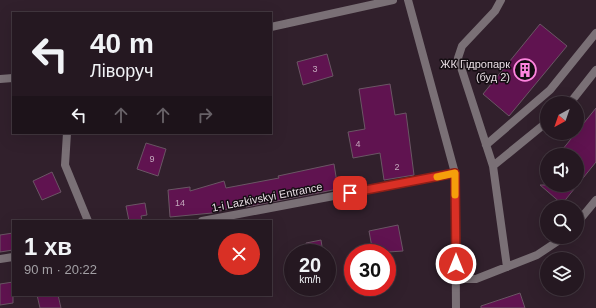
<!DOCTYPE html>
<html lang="uk">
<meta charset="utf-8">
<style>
body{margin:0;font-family:Helvetica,sans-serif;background:#31252e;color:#f1f3f6;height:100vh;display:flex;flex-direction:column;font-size:15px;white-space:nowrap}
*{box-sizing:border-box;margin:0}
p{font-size:13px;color:#a3a0a5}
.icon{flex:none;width:22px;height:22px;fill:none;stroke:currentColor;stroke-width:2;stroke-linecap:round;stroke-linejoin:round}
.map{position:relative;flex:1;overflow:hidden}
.details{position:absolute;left:12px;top:220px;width:260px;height:76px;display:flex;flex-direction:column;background:#251821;border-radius:0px;box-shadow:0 4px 16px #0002,0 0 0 1px #42373f}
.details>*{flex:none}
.top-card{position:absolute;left:12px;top:12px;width:260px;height:122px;border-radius:0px;box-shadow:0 4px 16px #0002,0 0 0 1px #42373f;background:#251821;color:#f1f3f6;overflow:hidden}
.needle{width:26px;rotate:220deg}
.fabs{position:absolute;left:540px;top:96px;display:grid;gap:8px}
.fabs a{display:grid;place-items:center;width:44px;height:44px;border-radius:50%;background:#251821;box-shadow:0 4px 16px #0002,0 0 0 1px #42373f;font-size:20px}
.speed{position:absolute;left:284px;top:244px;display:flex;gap:8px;font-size:20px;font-weight:700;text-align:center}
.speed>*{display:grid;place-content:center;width:52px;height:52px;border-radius:50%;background:#251821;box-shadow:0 4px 16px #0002,0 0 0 1px #42373f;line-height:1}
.speed small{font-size:10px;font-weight:400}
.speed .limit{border:6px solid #d22;background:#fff;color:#111}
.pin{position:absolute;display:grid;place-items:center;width:34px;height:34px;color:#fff;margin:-17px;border-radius:8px;box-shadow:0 2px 6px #0006}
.me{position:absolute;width:44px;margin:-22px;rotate:0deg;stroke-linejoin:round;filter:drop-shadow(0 0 3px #0008)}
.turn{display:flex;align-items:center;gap:14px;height:84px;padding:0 12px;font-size:18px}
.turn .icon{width:52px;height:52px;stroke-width:2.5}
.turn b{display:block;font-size:28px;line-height:34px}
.lanes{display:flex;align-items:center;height:38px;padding:0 12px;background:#0003;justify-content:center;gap:20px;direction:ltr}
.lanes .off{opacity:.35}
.round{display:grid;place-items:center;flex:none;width:42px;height:42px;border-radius:21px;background:#31252e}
.head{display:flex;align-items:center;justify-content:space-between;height:68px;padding:0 12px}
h1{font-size:24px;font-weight:700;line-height:30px}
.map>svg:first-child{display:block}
.building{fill:#601350;stroke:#6a5664}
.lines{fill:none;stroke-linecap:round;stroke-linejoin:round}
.service{stroke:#7a7076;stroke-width:8}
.minor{stroke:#7a7076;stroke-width:8}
.route-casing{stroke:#8d1f18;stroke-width:10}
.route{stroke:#d93025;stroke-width:7}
.slow{stroke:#f59e0b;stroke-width:7}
.labels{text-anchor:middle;stroke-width:3;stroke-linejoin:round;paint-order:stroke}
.number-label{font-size:9px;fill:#c5aabe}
.poi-label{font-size:11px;fill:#e7dce3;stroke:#140d12;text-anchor:end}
.street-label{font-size:11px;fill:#e7dce3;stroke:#140d12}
</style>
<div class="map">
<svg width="596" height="308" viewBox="0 0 596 308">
<rect width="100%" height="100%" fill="#31202c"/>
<path class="building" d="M 540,24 L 567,46 L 509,116 L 483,94 Z
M 327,54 L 333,76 L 303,85 L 297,62 Z
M 390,84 L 395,115 L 406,113 L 414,175 L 384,180 L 380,153 L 353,158 L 348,132 L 365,129 L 359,89 Z
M 596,108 L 596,162 L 562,204 L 540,185 L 577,185 L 577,155 L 558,155 Z
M 146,143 L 166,149 L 158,176 L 137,169 Z
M 334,164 L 338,189 L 246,207 L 246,204 L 212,213 L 170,217 L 168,190 L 190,187 L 190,191 L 224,181 L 226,188 L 279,178 L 278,176 Z
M 52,172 L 61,192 L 42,200 L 33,181 Z
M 145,203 L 147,215 L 141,216 L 142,221 L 129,221 L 126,206 Z
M 398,225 L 403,251 L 373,253 L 369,231 Z
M 13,233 L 13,250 L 0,252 L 0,235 Z
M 321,240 L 323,253 L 307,253 L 306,243 Z
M 13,282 L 13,303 L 0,305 L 0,284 Z
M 520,293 L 525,308 L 481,308 L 481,306 Z
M 37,295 L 58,295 L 61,308 L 40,308 Z"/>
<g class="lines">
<path class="service" d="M 501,0 L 495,11 L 462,46 L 458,58 L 493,166 L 547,122
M 570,103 L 596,70
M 67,133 L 65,165 L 88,221
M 486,145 L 550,90 L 596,33
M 493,166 L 507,267
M 577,223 L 596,200
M 456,279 L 476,279 L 537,255 L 564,237"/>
<path class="minor" d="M 408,0 L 455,173 L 456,308
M 271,27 L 393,0
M 0,79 L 13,78
M 202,221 L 455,173
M 0,259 L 13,257"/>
</g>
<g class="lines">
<g class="route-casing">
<path id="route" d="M 350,193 L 455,173 L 456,264"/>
</g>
<use href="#route" class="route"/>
<path class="slow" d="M 437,177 L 455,173 L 455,195"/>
</g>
<defs>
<g id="building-ring" transform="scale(1.15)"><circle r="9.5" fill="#140d12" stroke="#fe85df" stroke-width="1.5"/><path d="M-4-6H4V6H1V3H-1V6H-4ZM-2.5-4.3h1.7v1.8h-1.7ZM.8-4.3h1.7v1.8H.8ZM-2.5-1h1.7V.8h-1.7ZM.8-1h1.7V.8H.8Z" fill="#fe85df"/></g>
</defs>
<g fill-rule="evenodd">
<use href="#building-ring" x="525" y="70"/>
</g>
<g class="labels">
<g class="number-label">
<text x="315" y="72">3</text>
<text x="358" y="147">4</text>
<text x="152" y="162">9</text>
<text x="397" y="170">2</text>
<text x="180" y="206">14</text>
</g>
<g class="poi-label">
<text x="510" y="68">ЖК Гідропарк<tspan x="510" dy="13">(буд 2)</tspan></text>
</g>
<g class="street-label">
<text transform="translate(267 197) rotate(-11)" y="4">1-i Lazkivskyi Entrance</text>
</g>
</g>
</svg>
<div class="fabs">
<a><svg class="needle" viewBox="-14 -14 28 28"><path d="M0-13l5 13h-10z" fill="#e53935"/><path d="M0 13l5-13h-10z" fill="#a3a0a5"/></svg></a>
<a><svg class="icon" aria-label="sound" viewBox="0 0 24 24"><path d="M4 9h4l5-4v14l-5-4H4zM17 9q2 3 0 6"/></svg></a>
<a><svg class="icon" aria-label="search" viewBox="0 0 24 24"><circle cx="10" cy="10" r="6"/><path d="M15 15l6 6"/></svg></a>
<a><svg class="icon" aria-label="layers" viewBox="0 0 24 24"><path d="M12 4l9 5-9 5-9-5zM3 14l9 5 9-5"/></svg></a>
</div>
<div class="speed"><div>20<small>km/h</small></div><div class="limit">30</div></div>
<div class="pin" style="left:350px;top:193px;background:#d93025"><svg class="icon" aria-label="arrive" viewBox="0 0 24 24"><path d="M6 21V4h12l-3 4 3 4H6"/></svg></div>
<svg class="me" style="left:456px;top:264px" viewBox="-20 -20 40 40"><circle r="17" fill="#d93025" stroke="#fff" stroke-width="3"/><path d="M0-11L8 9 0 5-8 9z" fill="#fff"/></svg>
<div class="top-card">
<div class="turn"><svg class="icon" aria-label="left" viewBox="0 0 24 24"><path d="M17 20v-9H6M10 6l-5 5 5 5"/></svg><div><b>40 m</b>Ліворуч</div></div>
<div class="lanes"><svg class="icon" aria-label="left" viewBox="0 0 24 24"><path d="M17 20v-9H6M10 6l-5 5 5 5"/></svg><svg class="icon off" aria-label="ahead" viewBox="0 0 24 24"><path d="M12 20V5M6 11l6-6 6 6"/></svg><svg class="icon off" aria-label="ahead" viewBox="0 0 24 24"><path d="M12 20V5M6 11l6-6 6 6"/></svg><svg class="icon off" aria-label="right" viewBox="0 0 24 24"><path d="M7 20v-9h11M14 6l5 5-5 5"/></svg></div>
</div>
<section class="details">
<div class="head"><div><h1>1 хв</h1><p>90 m · 20:22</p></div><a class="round" style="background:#d93025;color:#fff"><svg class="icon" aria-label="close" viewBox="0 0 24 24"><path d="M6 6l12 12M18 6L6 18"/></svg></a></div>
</section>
</div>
